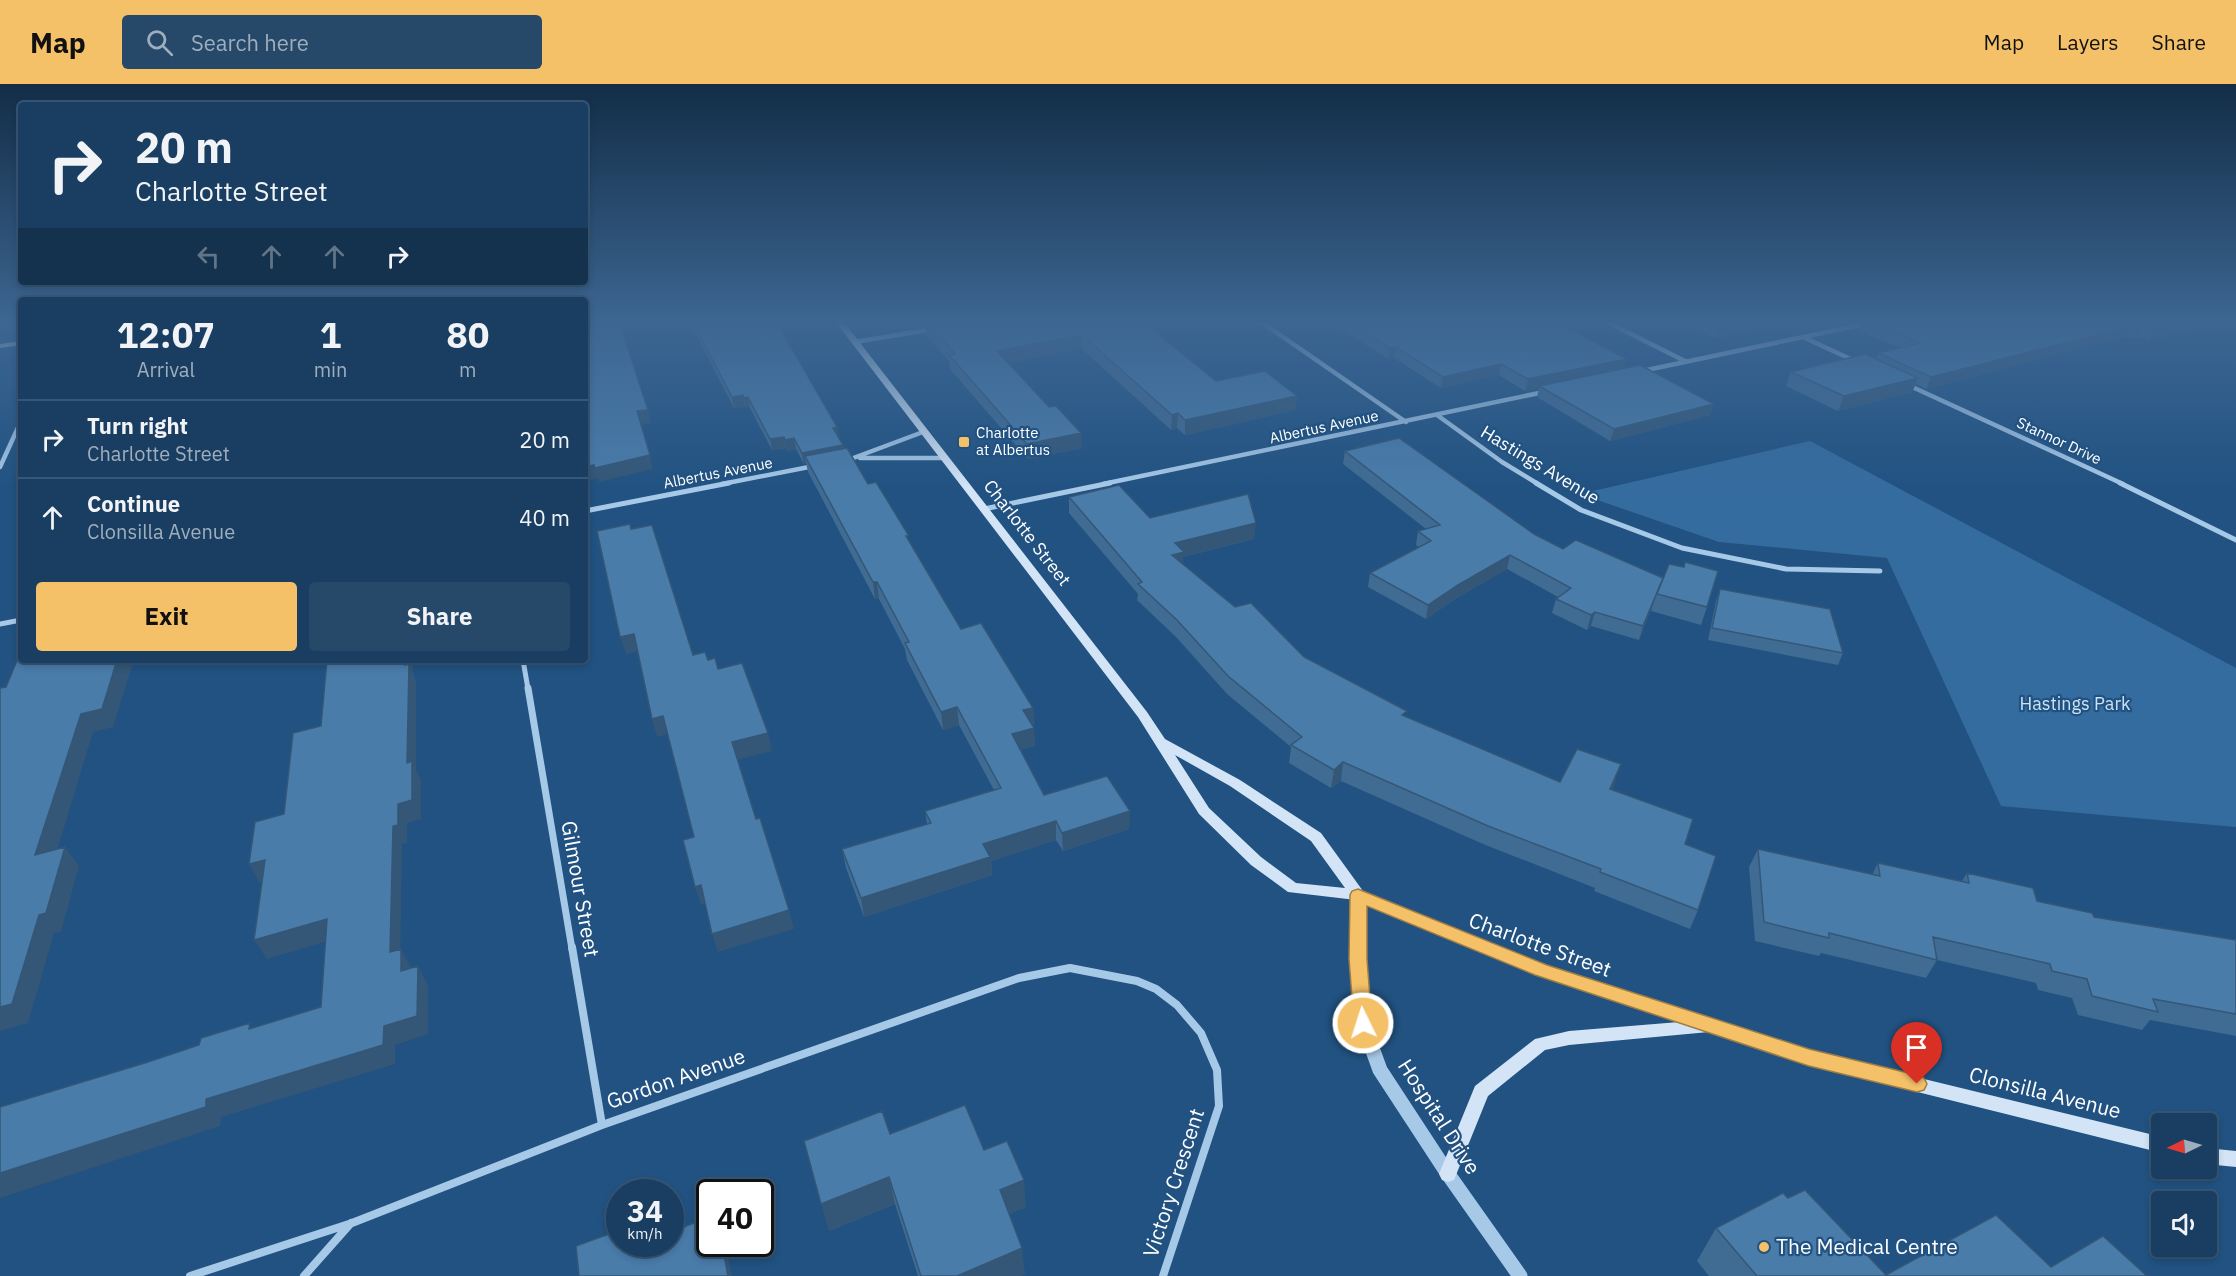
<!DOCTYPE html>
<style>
body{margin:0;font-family:"IBM Plex Sans",sans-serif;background:#26496a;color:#f1f3f6;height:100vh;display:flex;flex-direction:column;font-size:22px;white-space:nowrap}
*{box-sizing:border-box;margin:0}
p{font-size:20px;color:#9faebd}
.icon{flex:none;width:33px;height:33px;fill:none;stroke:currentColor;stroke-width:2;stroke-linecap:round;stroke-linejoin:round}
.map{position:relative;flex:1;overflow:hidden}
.sheet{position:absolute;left:18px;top:213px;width:570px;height:366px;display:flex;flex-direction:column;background:#193e61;border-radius:6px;box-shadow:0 3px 9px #0003,0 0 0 2px #375776}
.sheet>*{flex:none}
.banner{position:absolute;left:18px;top:18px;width:570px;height:183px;border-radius:6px;box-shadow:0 3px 9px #0003,0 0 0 2px #375776;background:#193e61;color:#f1f3f6;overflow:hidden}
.needle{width:39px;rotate:265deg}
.tools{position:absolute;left:2151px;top:1029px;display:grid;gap:12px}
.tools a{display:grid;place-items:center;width:66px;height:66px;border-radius:6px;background:#193e61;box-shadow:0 3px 9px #0003,0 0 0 2px #375776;font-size:30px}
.speed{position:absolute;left:606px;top:1095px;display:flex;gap:12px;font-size:30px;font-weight:700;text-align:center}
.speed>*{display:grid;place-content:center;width:78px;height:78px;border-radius:50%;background:#193e61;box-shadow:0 3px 9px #0003,0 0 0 2px #375776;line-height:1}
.speed small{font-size:15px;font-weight:400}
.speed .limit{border:3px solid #111;border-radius:9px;background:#fff;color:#111}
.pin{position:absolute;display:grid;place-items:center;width:51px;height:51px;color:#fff;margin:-62px -26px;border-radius:50% 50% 50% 0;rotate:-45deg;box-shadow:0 0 6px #0007}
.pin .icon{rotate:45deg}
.me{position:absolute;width:66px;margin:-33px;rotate:356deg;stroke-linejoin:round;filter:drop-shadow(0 0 4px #0008)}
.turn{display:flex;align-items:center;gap:21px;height:126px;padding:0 18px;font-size:27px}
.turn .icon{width:78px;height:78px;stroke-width:2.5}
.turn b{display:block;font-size:42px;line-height:51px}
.lanes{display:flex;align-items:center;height:57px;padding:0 18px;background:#0003;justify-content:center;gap:30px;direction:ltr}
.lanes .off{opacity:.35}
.eta{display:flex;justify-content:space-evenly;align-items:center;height:102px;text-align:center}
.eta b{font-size:36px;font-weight:700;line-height:42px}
.cta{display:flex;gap:12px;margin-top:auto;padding:12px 18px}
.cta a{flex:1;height:69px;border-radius:6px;background:#f4c169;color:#111;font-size:24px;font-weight:700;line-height:69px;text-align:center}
.cta a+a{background:#26496a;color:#f1f3f6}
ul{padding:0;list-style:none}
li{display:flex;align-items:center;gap:18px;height:78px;padding:0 18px;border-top:2px solid #375776}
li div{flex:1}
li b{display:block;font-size:22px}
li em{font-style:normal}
header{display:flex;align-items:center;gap:36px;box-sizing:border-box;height:84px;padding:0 30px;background:#f4c169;color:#111}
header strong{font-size:28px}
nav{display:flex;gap:33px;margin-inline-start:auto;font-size:21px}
.search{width:420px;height:54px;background:#26496a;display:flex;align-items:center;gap:15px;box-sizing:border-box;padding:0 21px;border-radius:6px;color:#9faebd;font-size:22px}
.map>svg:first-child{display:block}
.green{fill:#356c9f}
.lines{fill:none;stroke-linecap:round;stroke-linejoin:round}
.minor-far3{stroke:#a7c9e8;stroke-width:4.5}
.minor-far2{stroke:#a7c9e8;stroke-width:5}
.minor-far1{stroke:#a7c9e8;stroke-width:7}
.minor{stroke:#a7c9e8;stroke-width:8}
.tertiary-far1{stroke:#a7c9e8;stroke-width:12}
.tertiary{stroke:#a7c9e8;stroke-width:15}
.secondary{fill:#d2e4f6;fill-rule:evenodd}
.wall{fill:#406b92}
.shaded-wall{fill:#345777}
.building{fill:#4a7caa;stroke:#345777;stroke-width:1.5}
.route{fill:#f4c169;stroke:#9f7d44;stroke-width:1.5}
.poi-dot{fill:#f4c169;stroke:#215281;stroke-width:2}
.labels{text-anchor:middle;stroke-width:4.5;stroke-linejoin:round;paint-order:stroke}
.far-street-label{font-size:15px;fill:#fff;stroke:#215281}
.far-poi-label{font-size:15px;fill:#fff;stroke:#215281;text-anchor:start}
.street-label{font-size:18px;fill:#fff;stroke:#215281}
.park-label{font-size:18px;fill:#cbe2f6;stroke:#215281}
.near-street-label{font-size:21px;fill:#fff;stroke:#215281}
.near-poi-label{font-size:21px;fill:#fff;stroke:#215281;text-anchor:start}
</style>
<header>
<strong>Map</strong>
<div class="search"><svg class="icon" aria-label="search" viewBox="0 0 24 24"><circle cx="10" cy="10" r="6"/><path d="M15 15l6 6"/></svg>Search here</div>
<nav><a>Map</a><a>Layers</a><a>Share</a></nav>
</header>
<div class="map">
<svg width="2236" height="1192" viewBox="0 0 2236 1192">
<rect width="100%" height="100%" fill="#215281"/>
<path class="green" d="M 1810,357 L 2236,584 L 2236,743 L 2001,722 L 1887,474 L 1719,458 L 1580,410 Z"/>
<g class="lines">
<path class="minor-far3" d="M 1260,237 L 1406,338
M 1605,237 L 1685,277
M 1805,254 L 1855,277
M 855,258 L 933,245
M 1642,287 L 1879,237
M 1908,301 L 2123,400
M 1437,331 L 1502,378 L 1538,400
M 860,374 L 943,374
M 848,376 L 923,348
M 0,383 L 21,337
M 722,400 L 814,382
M 1103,400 L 1544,308"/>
<path class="minor-far2" d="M 1536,399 L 1581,426 L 1682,464 L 1786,485 L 1880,487
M 2120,399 L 2236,456
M 984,425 L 1110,399
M 585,427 L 729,399
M 0,540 L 21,536
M 523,576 L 528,605"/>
<path class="minor-far1" d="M 528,604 L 572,865"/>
<path class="minor" d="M 572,863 L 602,1041
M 190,1192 L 352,1139 L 602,1041 L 1019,894 L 1070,884 L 1137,897 L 1156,905 L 1177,921 L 1201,949 L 1217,986 L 1219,1022 L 1163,1192
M 304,1192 L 351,1139"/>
<path class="tertiary-far1" d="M 1358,811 L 1358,865"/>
<path class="tertiary" d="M 1358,863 L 1363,939 L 1380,986 L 1448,1090 L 1520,1192"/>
<path class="secondary" d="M 835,237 L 843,237 L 1147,628 L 1165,655 L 1240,696 L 1321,749 L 1363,807 L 1546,881 L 1809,967 L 2162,1053 L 2162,1069 L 1809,981 L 1709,948 L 1569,961 L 1545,966 L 1488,1012 L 1454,1096 L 1448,1098 L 1442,1096 L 1439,1090 L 1475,1002 L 1535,955 L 1569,947 L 1679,938 L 1535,890 L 1356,816 L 1288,808 L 1251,781 L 1199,730 L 1138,633 ZM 1175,671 L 1230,702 L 1311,757 L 1345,804 L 1296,799 L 1261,773 L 1209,724 Z
M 21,257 L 21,261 L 0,264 L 0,260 Z
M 2206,1064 L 2236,1067 L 2236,1083 L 2206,1080 Z"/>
</g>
<path class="wall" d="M 689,237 L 776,237 L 843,361 L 844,365 L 910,460 L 961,545 L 1033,624 L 1034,642 L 1033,642 L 1035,662 L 1020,666 L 1044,711 L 1129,745 L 1063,767 L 1056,756 L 991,777 L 992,791 L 864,833 L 846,784 L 842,765 L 927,740 L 925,727 L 994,706 L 959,641 L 943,646 L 907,576 L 905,565 L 879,515 L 875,515 L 808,388 L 806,379 L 804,380 L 796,365 L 787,367 L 786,364 L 772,366 L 750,324 L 746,324 L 745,322 L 734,324 Z
M 914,237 L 1142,237 L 1216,297 L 1297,312 L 1295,326 L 1185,351 L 1177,344 L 1171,346 L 1082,265 L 1008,279 L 1082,364 L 1028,375 L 950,285 L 949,277 L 926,251 L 925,242 L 919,243 Z
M 1329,237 L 1554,237 L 1625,284 L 1714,320 L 1710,331 L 1610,357 L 1537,313 L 1539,304 L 1525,307 L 1499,291 L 1441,304 L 1394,274 L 1388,275 Z
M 1679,237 L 1789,237 L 1715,254 Z
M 1861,237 L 2218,237 L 2149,256 L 2138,253 L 2130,255 L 2125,253 L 1926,305 L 1916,300 L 1912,308 L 1838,327 L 1786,302 L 1791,288 L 1876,275 L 1878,269 L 1899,264 L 1858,246 Z
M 1345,367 L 1534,450 L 1563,465 L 1707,523 L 1701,541 L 1651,527 L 1652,523 L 1639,556 L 1591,542 L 1587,546 L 1552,529 L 1556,515 L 1558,513 L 1507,485 L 1455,515 L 1426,535 L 1368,503 L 1370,489 L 1419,463 L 1416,461 L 1418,447 L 1426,445 L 1343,380 Z
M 1069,413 L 1150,434 L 1254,455 L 1183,473 L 1183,480 L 1235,523 L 1304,573 L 1406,633 L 1560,698 L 1615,699 L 1612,706 L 1685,760 L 1698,826 L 1690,845 L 1594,807 L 1595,804 L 1483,760 L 1341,697 L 1331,704 L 1289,679 L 1291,663 L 1227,610 L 1177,554 L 1137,516 L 1138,510 L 1069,429 Z
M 1720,505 L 1843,569 L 1838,581 L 1708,556 L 1716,517 Z
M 1758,765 L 1872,791 L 1878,779 L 1962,797 L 1967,789 L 2037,817 L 2094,833 L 2236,856 L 2236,952 L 2150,936 L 2142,946 L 2078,931 L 2072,914 L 2038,906 L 2036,899 L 1937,876 L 1926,894 L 1821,869 L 1819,872 L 1755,857 L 1749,783 Z
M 890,1050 L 984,1066 L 1026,1123 L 1009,1130 L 1025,1190 L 1020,1192 L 918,1192 L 895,1120 L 829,1147 Z
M 1788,1114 L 1886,1191 L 2051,1183 L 2147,1192 L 1709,1192 L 1697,1177 L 1716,1144 Z"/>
<path class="shaded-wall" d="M 918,237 L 924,237 L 925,242 L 919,243 Z
M 1743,237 L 1789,237 L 1715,254 L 1719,243 Z
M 1844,237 L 1857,237 L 1843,240 Z
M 2184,237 L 2218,237 L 2149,256 L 2155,245 Z
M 21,240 L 21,247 L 18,248 L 14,241 Z
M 2144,241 L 2138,253 L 2130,255 L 2136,243 Z
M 2131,242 L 2125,253 L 1926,305 L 1931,293 Z
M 1082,251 L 1082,265 L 998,281 L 997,267 Z
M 1396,263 L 1394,274 L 1388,275 L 1389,264 Z
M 1627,275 L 1624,286 L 1539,302 L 1539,304 L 1525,307 L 1528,295 Z
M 1501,280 L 1499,291 L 1441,304 L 1443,293 Z
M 1918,294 L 1912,308 L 1838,327 L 1844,312 Z
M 743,311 L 745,322 L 734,324 L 732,313 Z
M 1297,312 L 1295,326 L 1185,351 L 1185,336 Z
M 748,313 L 750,324 L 746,324 L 744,314 Z
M 1714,320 L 1710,331 L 1610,357 L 1614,345 Z
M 648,326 L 651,339 L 641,340 L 637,327 Z
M 1178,329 L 1177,344 L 1171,346 L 1172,331 Z
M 837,343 L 839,354 L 833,344 Z
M 1081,349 L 1082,364 L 1028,375 L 1027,360 Z
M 784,353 L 786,364 L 772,366 L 770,355 Z
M 794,354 L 796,365 L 787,367 L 785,356 Z
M 843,361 L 845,372 L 805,372 L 806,379 L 804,380 L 802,369 Z
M 650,371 L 653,385 L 599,398 L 598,394 L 585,397 L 585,383 Z
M 1256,439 L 1254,455 L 1183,473 L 1183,485 L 1172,471 L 1175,459 Z
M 1510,471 L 1507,485 L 1455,515 L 1426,535 L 1428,521 L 1458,501 Z
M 873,498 L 877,498 L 879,515 L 875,515 Z
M 1657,510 L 1652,523 L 1639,556 L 1643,542 Z
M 1595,528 L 1591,542 L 1587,546 L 1591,531 Z
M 634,550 L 639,567 L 626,570 L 620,553 Z
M 117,576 L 134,576 L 113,643 L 93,648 L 50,790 L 35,771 L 81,630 Z
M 405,576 L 412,576 L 413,589 L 416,598 L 416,685 L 421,696 L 421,735 L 407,739 L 407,759 L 402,760 L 400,887 L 390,868 L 393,742 L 398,720 Z
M 957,623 L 959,641 L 943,646 L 941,628 Z
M 1033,624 L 1034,642 L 1024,644 L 1023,626 Z
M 663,632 L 669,650 L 657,653 L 652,635 Z
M 1034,644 L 1035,662 L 1013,668 L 1012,650 Z
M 768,649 L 772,667 L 737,676 L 732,658 Z
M 1343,678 L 1341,697 L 1331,704 L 1334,686 Z
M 1621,680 L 1615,699 L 1604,724 L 1610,705 Z
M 1130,727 L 1129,745 L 1063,767 L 1062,749 Z
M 1056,737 L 1056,756 L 991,777 L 992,791 L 864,833 L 861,814 L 983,760 Z
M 65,763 L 79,782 L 61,848 L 54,849 L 28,939 L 0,947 L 0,923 L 39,831 Z
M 265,776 L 276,794 L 260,799 L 249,780 Z
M 701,801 L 706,820 L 701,821 L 695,803 Z
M 789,826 L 794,845 L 718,868 L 712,850 Z
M 327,835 L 338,854 L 267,875 L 254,856 Z
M 401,865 L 411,884 L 401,887 Z
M 418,882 L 428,901 L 428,950 L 395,961 L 395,980 L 221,1033 L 220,1042 L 0,1114 L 0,1089 L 206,1015 L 384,942 Z
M 889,1093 L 895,1120 L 829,1147 L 821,1120 Z
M 1024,1096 L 1026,1123 L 1003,1133 L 1000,1106 Z
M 722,1160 L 725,1160 L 732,1192 L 728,1192 Z
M 1022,1164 L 1025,1190 L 1020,1192 L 957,1192 Z"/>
<path class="building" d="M 16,237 L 21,237 L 21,240 L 14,241 Z
M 585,237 L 619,237 L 648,326 L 637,327 L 650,371 L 595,384 L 594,381 L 585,383 Z
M 692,237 L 776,237 L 837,343 L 833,344 L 843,361 L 802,369 L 794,354 L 785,356 L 784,353 L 770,355 L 748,313 L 744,314 L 743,311 L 732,313 Z
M 925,237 L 1142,237 L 1216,297 L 1265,287 L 1297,312 L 1185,336 L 1178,329 L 1172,331 L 1082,251 L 997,267 L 1049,323 L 1056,322 L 1081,349 L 1027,360 L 949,271 L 955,270 Z
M 1347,237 L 1554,237 L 1627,275 L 1528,295 L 1501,280 L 1443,293 L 1396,263 L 1389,264 Z
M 1706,237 L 1743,237 L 1719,243 Z
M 1868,237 L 2184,237 L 2155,245 L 2144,241 L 2136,243 L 2131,242 L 1931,293 L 1878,269 L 1920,259 Z
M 1865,270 L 1918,294 L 1844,312 L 1791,288 Z
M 1640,281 L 1714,320 L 1614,345 L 1539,302 Z
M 1399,354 L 1534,450 L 1563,465 L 1576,456 L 1663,494 L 1643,542 L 1595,528 L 1591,531 L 1556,515 L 1571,504 L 1510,471 L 1458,501 L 1428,521 L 1370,489 L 1431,457 L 1418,447 L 1440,441 L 1345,367 Z
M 847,364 L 868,400 L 876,398 L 909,452 L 906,452 L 961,545 L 981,539 L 1033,624 L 1023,626 L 1034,644 L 1012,650 L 1044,711 L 1107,692 L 1130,727 L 1062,749 L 1056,737 L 983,760 L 990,773 L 861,814 L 842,765 L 931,739 L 925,727 L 1001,704 L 957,623 L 941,628 L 905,559 L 909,558 L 877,498 L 873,498 L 805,372 Z
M 1119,401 L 1150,434 L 1248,410 L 1256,439 L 1175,459 L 1184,468 L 1172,471 L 1235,523 L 1251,519 L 1304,573 L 1407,627 L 1402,631 L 1560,698 L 1577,665 L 1621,680 L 1610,705 L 1693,735 L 1685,760 L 1716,772 L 1698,826 L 1600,788 L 1601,785 L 1488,742 L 1343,678 L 1334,686 L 1291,661 L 1302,653 L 1228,592 L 1177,536 L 1138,500 L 1142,498 L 1069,413 Z
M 630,440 L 631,445 L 652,441 L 693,571 L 705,568 L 708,576 L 715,574 L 718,585 L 742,579 L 768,649 L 732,658 L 756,735 L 760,734 L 789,826 L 712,850 L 701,801 L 695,803 L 683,756 L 694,753 L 663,632 L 652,635 L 634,550 L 620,553 L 597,447 Z
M 1685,478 L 1718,487 L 1707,523 L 1657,510 L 1669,480 L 1684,483 Z
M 1720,505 L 1830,525 L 1843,569 L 1712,544 Z
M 21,567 L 21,576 L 117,576 L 102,625 L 81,630 L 35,771 L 65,763 L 46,829 L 39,831 L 12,920 L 0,923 L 0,604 L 6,603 Z
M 327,576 L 405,576 L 405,581 L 409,580 L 407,679 L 412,677 L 412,716 L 398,720 L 398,741 L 393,742 L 390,868 L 401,865 L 401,887 L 418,882 L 417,932 L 384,942 L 383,961 L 206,1015 L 206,1023 L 0,1089 L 0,1023 L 148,978 L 199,961 L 201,954 L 250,939 L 249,945 L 321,923 L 327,835 L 254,856 L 265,776 L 249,780 L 255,738 L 284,730 L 293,649 L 321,642 Z
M 1758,765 L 1880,792 L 1878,779 L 1969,799 L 1967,789 L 2033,804 L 2037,817 L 2092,829 L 2094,833 L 2236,856 L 2236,930 L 2153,915 L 2158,928 L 2092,912 L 2087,895 L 2052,887 L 2050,880 L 1933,853 L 1937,876 L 1829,849 L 1829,854 L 1764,838 Z
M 965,1021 L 984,1066 L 1007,1057 L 1024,1096 L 1000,1106 L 1022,1164 L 957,1192 L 921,1192 L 889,1093 L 821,1120 L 804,1057 L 882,1027 L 890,1050 Z
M 1805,1106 L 1886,1191 L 1996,1131 L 2051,1183 L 2103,1152 L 2147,1192 L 1757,1192 L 1716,1144 L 1783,1109 L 1788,1114 Z
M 710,1133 L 710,1160 L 722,1160 L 728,1192 L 579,1192 L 576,1162 L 620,1146 L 620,1160 L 670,1160 L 670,1148 Z"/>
<linearGradient id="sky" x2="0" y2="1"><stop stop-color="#122d47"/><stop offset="0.59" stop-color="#3d6692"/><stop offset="1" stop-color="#3d6692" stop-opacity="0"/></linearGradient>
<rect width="2236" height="404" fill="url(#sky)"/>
<path class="route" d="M 1358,805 L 1547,881 L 1809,965 L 1917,991 L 1924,994 L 1927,1000 L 1924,1006 L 1917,1008 L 1809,982 L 1535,891 L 1367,822 L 1367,875 L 1372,939 L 1369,945 L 1363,947 L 1356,945 L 1354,939 L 1349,875 L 1350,811 L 1352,807 Z"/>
<g class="poi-dot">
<rect x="958" y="352" width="12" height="12" rx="3"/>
<circle cx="1764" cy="1163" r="6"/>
</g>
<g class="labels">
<g class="far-street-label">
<text transform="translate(1324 343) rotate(-12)" y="5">Albertus Avenue</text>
<text transform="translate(2059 357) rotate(25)" y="5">Stannor Drive</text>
<text transform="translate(718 389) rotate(-11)" y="5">Albertus Avenue</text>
</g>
<g class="far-poi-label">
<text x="976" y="354">Charlotte<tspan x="976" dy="17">at Albertus</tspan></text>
</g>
<g class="street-label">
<text transform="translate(1540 381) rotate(31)" y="6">Hastings Avenue</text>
<text transform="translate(1027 449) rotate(52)" y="6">Charlotte Street</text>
</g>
<g class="park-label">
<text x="2075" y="626">Hastings Park</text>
</g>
<g class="near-street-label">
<text transform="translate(580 805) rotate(80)" y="7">Gilmour Street</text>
<text transform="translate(1540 861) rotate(20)" y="7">Charlotte Street</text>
<text transform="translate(676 995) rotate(-19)" y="7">Gordon Avenue</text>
<text transform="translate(2045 1009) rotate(14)" y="7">Clonsilla Avenue</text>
<text transform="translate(1439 1033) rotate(57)" y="7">Hospital Drive</text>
<text transform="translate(1174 1099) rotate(-72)" y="7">Victory Crescent</text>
</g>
<g class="near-poi-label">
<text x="1776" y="1170">The Medical Centre</text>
</g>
</g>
</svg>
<div class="tools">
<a><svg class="needle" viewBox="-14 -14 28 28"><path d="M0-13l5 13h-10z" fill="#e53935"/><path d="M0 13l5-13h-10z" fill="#9faebd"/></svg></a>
<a><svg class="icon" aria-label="sound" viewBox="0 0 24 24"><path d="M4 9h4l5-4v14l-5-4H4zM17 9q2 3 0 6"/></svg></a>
</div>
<div class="speed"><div>34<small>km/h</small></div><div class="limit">40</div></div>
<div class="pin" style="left:1917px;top:1000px;background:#d93025"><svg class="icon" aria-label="arrive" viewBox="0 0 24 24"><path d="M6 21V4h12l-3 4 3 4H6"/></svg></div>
<svg class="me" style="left:1363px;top:939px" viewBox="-20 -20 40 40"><circle r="17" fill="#f4c169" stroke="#fff" stroke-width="3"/><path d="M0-11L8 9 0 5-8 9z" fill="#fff"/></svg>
<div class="banner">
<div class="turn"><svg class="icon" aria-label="right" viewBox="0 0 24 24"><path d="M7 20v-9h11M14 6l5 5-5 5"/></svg><div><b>20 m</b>Charlotte Street</div></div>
<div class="lanes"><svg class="icon off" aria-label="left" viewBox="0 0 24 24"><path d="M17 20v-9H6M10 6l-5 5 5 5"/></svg><svg class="icon off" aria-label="ahead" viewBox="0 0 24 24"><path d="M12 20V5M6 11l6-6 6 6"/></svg><svg class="icon off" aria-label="ahead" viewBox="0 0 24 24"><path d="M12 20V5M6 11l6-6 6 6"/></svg><svg class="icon" aria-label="right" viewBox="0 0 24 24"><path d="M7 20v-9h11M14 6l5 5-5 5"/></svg></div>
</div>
<section class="sheet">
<div class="eta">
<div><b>12:07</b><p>Arrival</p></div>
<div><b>1</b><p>min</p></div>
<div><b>80</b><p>m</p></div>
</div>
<ul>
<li><svg class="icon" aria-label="right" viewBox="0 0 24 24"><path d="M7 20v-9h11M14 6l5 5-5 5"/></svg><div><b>Turn right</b><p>Charlotte Street</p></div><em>20 m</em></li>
<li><svg class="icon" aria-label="ahead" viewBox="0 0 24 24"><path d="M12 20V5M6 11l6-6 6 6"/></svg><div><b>Continue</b><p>Clonsilla Avenue</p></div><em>40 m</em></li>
</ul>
<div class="cta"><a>Exit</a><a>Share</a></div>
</section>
</div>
